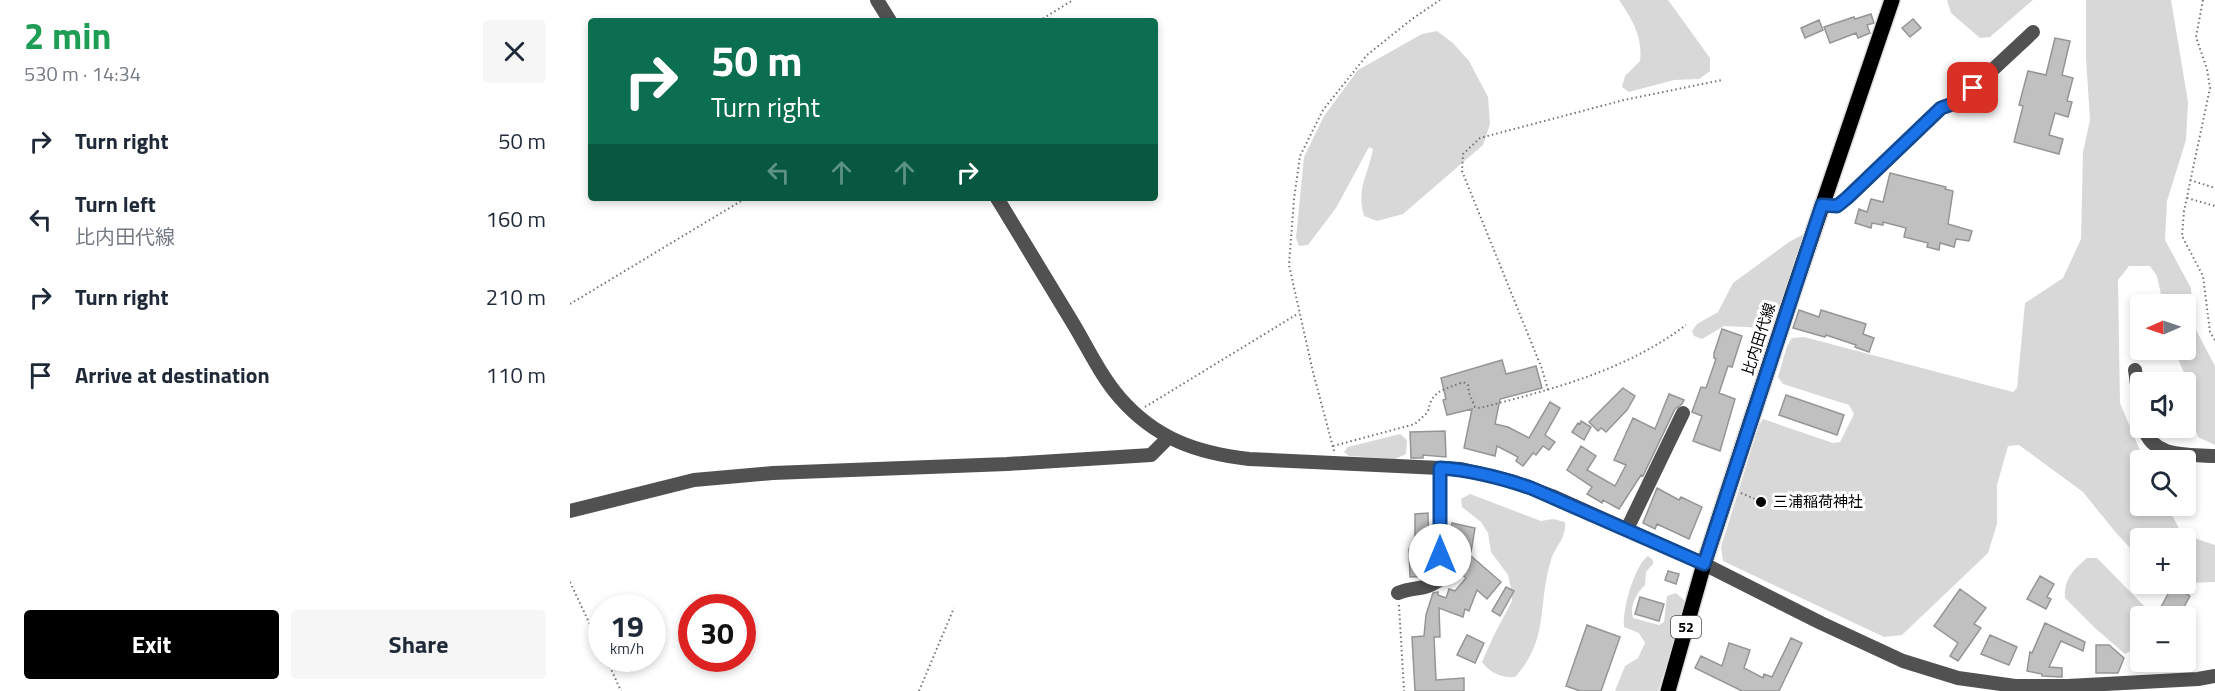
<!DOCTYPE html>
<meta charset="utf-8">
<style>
body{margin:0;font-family:"Titillium Web","Noto Sans JP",sans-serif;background:#f6f6f7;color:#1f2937;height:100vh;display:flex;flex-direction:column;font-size:22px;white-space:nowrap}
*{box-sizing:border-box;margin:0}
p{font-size:20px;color:#747a83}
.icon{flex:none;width:33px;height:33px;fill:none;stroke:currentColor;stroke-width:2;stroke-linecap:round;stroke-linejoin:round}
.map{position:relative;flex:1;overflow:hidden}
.drawer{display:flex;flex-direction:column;background:#fff;width:570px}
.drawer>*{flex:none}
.top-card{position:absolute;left:18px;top:18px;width:570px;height:183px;border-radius:6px;box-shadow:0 3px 9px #0003;background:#0b6e4f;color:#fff;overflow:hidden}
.needle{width:39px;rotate:268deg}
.fabs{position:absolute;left:1560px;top:294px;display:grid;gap:12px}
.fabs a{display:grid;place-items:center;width:66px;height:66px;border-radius:6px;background:#fff;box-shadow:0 3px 9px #0003;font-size:30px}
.speed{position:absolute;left:18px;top:594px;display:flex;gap:12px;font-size:30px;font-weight:700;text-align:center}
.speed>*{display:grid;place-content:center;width:78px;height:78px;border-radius:50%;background:#fff;box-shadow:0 3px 9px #0003;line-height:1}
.speed small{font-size:15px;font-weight:400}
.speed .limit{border:9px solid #d22;background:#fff;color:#111}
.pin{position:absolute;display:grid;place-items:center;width:51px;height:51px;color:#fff;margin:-26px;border-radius:12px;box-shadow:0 3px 9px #0006}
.me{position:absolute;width:66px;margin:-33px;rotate:0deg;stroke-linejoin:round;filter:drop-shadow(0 0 4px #0008)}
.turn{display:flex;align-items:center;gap:21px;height:126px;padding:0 24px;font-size:27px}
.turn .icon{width:78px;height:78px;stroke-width:2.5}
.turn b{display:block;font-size:42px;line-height:51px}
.lanes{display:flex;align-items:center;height:57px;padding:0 24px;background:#0003;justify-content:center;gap:30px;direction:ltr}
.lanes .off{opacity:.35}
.round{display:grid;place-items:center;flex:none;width:63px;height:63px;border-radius:6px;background:#f6f6f7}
.headline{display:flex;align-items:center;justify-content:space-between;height:102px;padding:0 24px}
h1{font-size:36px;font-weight:700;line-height:45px;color:#1e9e55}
.primary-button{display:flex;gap:12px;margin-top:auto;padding:12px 24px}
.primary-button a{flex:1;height:69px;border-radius:6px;background:#000;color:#fff;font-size:24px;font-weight:700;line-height:69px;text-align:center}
.primary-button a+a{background:#f6f6f7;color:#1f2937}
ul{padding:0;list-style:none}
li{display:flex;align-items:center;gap:18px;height:78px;padding:0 24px}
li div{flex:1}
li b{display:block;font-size:22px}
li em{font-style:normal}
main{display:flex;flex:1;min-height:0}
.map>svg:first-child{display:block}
.green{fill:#d8d8d8}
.building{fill:#c0c0c0;stroke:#959595;stroke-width:1.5}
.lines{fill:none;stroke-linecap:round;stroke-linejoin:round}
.major-casing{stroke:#dbdbdb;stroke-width:18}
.path{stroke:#737373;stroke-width:2;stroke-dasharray:1.5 3;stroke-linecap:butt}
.minor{stroke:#515151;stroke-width:14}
.major{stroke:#000;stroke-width:15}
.route-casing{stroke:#114b97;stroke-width:15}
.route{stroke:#1a73e8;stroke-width:10}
.poi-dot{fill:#000;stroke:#fff;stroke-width:2}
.labels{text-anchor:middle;stroke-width:6;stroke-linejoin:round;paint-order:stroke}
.shield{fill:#fff;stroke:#4c4c4c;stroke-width:1.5}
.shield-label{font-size:14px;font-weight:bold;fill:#000}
.street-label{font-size:15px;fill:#000;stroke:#fff}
.poi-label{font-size:15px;fill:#000;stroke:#fff;text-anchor:start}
</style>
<main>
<section class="drawer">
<div class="headline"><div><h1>2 min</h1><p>530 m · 14:34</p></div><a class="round"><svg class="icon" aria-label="close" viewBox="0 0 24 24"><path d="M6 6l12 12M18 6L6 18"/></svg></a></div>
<ul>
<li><svg class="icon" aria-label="right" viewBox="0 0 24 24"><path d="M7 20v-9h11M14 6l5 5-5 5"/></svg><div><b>Turn right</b></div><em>50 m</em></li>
<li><svg class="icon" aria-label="left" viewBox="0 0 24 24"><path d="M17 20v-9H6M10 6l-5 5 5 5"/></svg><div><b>Turn left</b><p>比内田代線</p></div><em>160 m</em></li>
<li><svg class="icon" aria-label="right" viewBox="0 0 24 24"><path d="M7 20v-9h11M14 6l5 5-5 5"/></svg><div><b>Turn right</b></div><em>210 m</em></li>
<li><svg class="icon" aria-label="arrive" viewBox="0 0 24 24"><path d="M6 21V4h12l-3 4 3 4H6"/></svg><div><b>Arrive at destination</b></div><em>110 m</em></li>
</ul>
<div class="primary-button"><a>Exit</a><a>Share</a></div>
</section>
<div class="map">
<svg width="1645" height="691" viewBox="0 0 1645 691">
<rect width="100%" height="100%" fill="#fff"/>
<path class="green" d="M 1049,0 L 1098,0 L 1140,58 L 1140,71 L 1129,79 L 1104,80 L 1059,92 L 1052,87 L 1055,76 L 1070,61 C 1073,37 1062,19 1049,0 Z
M 1377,0 L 1463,0 L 1420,37 L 1410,38 L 1381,13 Z
M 1516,0 L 1601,0 L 1618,102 L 1616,140 L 1597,201 L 1595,240 L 1621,288 L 1623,324 L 1645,366 L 1645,445 L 1628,437 L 1622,417 L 1615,375 L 1604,350 L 1616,350 L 1616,304 L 1593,304 L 1587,276 L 1580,266 L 1559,266 L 1548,280 L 1550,403 L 1574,460 L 1570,460 L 1570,506 L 1597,506 L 1612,534 L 1645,545 L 1645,582 L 1616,583 L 1616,538 L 1570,538 L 1570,558 L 1547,534 L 1513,492 L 1449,445 L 1438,446 L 1427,485 L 1427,524 L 1418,553 L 1332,635 L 1314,637 L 1153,561 L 1151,547 L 1189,425 L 1193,419 L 1263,443 L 1270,442 L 1284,414 L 1279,405 L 1213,384 L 1208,377 L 1217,346 L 1222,338 L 1234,337 L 1443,392 L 1447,388 L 1455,303 L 1493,278 L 1511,239 L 1513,152 L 1520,120 L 1516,58 Z
M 867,31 L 883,43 L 899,61 L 918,97 L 920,124 L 913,145 L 833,214 L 807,221 L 794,216 C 786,188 798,176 803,149 L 799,147 L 766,208 L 738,245 L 729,246 L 726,238 L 734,157 L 754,116 L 788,70 L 852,34 Z
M 1232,235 L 1234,241 L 1207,315 L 1195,328 L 1154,326 L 1132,339 L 1124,336 L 1122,331 L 1127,324 L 1148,312 L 1163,283 L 1219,242 Z
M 830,434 L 837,440 L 836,454 L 825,459 L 779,456 L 774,452 L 778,447 Z
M 900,494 L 971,521 L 983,519 L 995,522 C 996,540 986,544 981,560 C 967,605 980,639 945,677 C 932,678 920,673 912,662 L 924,635 L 942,601 L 942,593 L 938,575 L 921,552 L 918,533 L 911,522 L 892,507 L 891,499 Z
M 1078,556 L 1083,560 L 1083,564 L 1076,572 L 1075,585 C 1067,592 1059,607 1063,618 L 1089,625 L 1094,622 L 1097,596 L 1106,593 L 1114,600 L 1115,609 L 1088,691 L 1045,691 L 1055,666 L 1068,658 L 1075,643 L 1069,633 L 1054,627 C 1052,611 1064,566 1078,556 Z
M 1517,558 L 1527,558 L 1580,612 L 1578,616 L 1570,616 C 1570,632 1571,647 1555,654 L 1525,628 L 1495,598 C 1494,579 1503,570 1517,558 Z"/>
<path class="building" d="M 1301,14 L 1304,23 L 1297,25 L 1300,33 L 1288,38 L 1286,33 L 1260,43 L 1254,27 L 1284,17 L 1285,19 Z
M 1343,19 L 1351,28 L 1340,37 L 1332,28 Z
M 1249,20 L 1253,30 L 1235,38 L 1231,28 Z
M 1485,38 L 1500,41 L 1492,75 L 1503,78 L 1497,101 L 1502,102 L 1498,117 L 1485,113 L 1479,135 L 1493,139 L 1489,154 L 1444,142 L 1453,106 L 1449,105 L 1458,71 L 1476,75 Z
M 1320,173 L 1376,187 L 1375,189 L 1383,191 L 1378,224 L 1402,231 L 1399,241 L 1386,239 L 1384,247 L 1370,243 L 1369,250 L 1357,247 L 1358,243 L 1334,237 L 1336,228 L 1313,222 L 1313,225 L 1302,223 L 1301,228 L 1285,223 L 1289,209 L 1297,212 L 1301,199 L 1313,202 Z
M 1229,310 L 1249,317 L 1251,310 L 1296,324 L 1293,334 L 1304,338 L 1299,352 L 1285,347 L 1286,345 L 1256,335 L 1255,337 L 1223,328 Z
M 1152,329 L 1172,336 L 1162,367 L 1158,366 L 1149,393 L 1165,399 L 1150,451 L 1123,441 L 1132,416 L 1122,412 L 1131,387 L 1136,388 L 1146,359 L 1144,358 L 1144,353 Z
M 932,360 L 936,374 L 966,366 L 972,388 L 930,399 L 925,424 L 938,427 L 959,438 L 980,402 L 990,408 L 975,435 L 985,442 L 979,450 L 973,446 L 966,455 L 963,453 L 953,466 L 946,461 L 948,457 L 927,446 L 925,456 L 894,448 L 902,409 L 877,415 L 873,400 L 876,399 L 871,378 Z
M 1053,388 L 1065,396 L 1057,410 L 1036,432 L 1031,428 L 1028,431 L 1019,422 Z
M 1099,394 L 1114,400 L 1112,404 L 1105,409 L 1073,476 L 1071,475 L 1049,509 L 1033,500 L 1032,503 L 1017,494 L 1022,487 L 997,470 L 1011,446 L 1026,456 L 1017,470 L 1045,486 L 1056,465 L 1044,460 L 1063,418 L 1085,429 Z
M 1216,395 L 1274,415 L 1267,435 L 1209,415 Z
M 1011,421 L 1021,427 L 1014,440 L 1002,432 L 1008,423 L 1010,424 Z
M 875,431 L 876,457 L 853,455 L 853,458 L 841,458 L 840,432 Z
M 1087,488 L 1109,500 L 1111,497 L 1132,507 L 1119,539 L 1087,524 L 1085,529 L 1073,523 Z
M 858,513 L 859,576 L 840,577 L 839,549 L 845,548 L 845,514 Z
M 882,523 L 905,528 L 901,552 L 879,548 Z
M 901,556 L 931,582 L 917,599 L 907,590 L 899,611 L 895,609 L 893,617 L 869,608 L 870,637 L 864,637 L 866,680 L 894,678 L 894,691 L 845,691 L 842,637 L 854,636 L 856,615 L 863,593 L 868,592 L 868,595 L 876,598 L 879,589 L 885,591 L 896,578 L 890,573 L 896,566 L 893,564 Z
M 1098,571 L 1109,574 L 1106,584 L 1095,580 Z
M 1470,576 L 1484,584 L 1477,597 L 1481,599 L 1476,609 L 1457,599 Z
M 1603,585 L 1620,596 L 1609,616 L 1586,616 Z
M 936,587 L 944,591 L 930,616 L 922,611 Z
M 1390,589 L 1416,608 L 1404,624 L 1411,628 L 1388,661 L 1380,656 L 1388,643 L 1364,626 Z
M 1070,597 L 1094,604 L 1089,621 L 1065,614 Z
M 1475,623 L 1515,642 L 1513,651 L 1491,641 L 1479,667 L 1492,668 L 1492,677 L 1472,676 L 1472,674 L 1457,671 L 1460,652 L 1462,653 Z
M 1017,625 L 1050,637 L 1031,691 L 1010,691 L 996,686 Z
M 897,635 L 914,643 L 905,663 L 887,655 Z
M 1420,635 L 1447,647 L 1439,665 L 1411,654 Z
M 1221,638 L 1232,643 L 1209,691 L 1172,691 L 1125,668 L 1131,656 L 1152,666 L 1159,643 L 1180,650 L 1174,668 L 1193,678 L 1194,674 L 1202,677 Z
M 1526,645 L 1539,645 L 1554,658 L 1548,673 L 1526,673 Z"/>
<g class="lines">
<g class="major-casing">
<path id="major" d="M 1098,691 L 1134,564 L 1224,289 L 1322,0"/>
</g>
<path class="path" d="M 1633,0 L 1626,37 L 1637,69 L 1640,88 L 1614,211 L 1612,236 L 1633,276 L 1640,332 L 1645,340
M 469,21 L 503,0
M 1620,180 L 1645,188
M 1617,198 L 1645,206
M 0,304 L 176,198
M 978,390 L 972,369 L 892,171 L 893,154 L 910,138 L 1054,100 L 1152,80
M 575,407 L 729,313
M 763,446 L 845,424 L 858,412 C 861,390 874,390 893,382 L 898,385 L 899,393 L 905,407 L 910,408 C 983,389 1055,371 1116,325
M 764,451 L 743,372 L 719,265 L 724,199 L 730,156 L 753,110 L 797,55 L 842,19 L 870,0
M 1171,493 L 1185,499
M 0,582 L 32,650
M 829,605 L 834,691
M 36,658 L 51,691
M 349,691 L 384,608"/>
<path class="minor" d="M 307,0 L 320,21
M 427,198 C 452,239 476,279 501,320 C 517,346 530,375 550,398 C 586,439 627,453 679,459 L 891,469 L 941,481 L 982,496 L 1134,564 L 1251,623 L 1333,661 L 1388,678 L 1445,686 L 1498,686 L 1628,679 L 1645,676
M 1252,205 L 1267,206 L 1277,198 L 1371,108 L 1388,102 L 1463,32
M 1565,370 L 1570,405
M 1574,428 C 1583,459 1619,454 1645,456
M 0,511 L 124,480 L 203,473 L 437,464 L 581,455 L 598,438
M 1057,529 L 1113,413
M 828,593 C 844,586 853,591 868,581 L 870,555 L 870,468"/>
<use href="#major" class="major"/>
</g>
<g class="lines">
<g class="route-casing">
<path id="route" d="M 870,555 L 870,468 C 901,470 932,478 961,488 L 1134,564 L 1252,205 L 1267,206 L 1277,198 L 1371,108 L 1388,102 L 1403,88"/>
</g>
<use href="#route" class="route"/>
</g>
<circle class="poi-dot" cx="1191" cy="502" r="6"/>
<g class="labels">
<rect class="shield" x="1101" y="616" width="30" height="22" rx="4.5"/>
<g class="shield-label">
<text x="1116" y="632">52</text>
</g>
<g class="street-label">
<text transform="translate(1189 339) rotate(-72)" y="5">比内田代線</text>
</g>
<g class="poi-label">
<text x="1203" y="507">三浦稲荷神社</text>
</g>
</g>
</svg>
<div class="fabs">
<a><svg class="needle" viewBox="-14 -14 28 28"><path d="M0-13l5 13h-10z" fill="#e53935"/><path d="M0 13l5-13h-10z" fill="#747a83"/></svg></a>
<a><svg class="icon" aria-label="sound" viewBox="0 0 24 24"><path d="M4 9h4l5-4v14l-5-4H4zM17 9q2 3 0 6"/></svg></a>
<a><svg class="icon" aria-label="search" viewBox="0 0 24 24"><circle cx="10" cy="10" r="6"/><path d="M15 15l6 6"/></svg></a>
<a>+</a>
<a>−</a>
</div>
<div class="speed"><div>19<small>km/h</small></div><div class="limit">30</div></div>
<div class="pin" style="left:1403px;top:88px;background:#d93025"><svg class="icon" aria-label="arrive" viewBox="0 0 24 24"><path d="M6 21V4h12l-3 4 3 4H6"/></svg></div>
<svg class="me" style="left:870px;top:555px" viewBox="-20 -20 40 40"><circle r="19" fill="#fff"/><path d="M0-13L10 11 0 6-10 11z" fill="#1a73e8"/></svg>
<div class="top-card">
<div class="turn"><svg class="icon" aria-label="right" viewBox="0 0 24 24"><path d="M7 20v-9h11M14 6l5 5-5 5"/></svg><div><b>50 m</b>Turn right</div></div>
<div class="lanes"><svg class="icon off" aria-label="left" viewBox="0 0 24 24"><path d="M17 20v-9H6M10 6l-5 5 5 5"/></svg><svg class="icon off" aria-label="ahead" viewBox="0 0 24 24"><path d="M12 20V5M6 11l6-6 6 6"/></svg><svg class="icon off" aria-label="ahead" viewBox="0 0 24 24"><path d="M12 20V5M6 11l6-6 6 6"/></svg><svg class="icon" aria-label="right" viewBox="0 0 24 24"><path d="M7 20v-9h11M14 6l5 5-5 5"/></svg></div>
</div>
</div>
</main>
